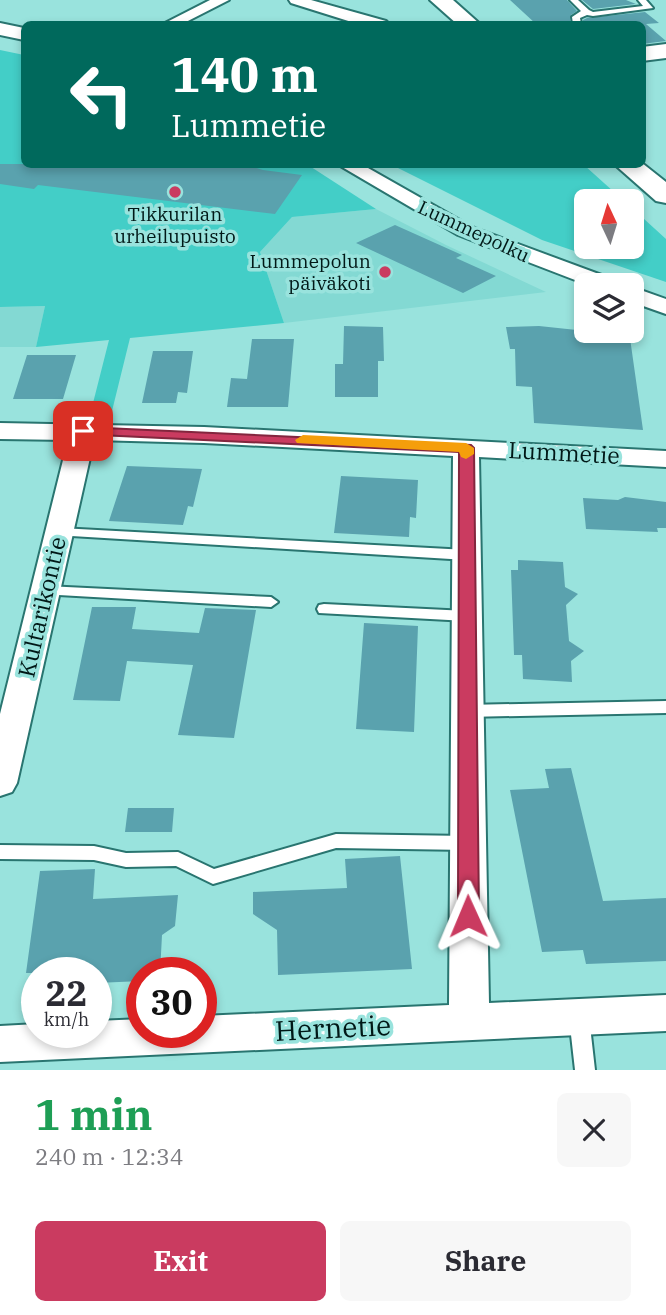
<!DOCTYPE html>
<meta charset="utf-8">
<style>
body{margin:0;font-family:"IBM Plex Serif",serif;background:#f7f7f7;color:#2b2b33;height:100vh;display:flex;flex-direction:column;font-size:26px;white-space:nowrap}
*{box-sizing:border-box;margin:0}
p{font-size:23px;color:#7c7c81}
.icon{flex:none;width:38px;height:38px;fill:none;stroke:currentColor;stroke-width:2;stroke-linecap:round;stroke-linejoin:round}
.map{position:relative;height:1070px;overflow:hidden}
.drawer{display:flex;flex-direction:column;background:#fff;flex:1}
.drawer>*{flex:none}
.guide{position:absolute;left:21px;top:21px;width:625px;height:147px;border-radius:10px;box-shadow:0 4px 10px #0003;background:#00695c;color:#fff;overflow:hidden}
.needle{width:46px;rotate:356deg}
.fabs{position:absolute;left:574px;top:189px;display:grid;gap:14px}
.fabs a{display:grid;place-items:center;width:70px;height:70px;border-radius:10px;background:#fff;box-shadow:0 4px 10px #0003;font-size:35px}
.speed{position:absolute;left:21px;top:957px;display:flex;gap:14px;font-size:35px;font-weight:700;text-align:center}
.speed>*{display:grid;place-content:center;width:91px;height:91px;border-radius:50%;background:#fff;box-shadow:0 4px 10px #0003;line-height:1}
.speed small{font-size:18px;font-weight:400}
.speed .limit{border:10px solid #d22;background:#fff;color:#111}
.pin{position:absolute;display:grid;place-items:center;width:60px;height:60px;color:#fff;margin:-30px;border-radius:14px;box-shadow:0 4px 10px #0006}
.me{position:absolute;width:77px;margin:-38px;rotate:359deg;stroke-linejoin:round;filter:drop-shadow(0 0 5px #0008)}
.turn{display:flex;align-items:center;gap:24px;height:147px;padding:0 35px;font-size:32px}
.turn .icon{width:91px;height:91px;stroke-width:2.5}
.turn b{display:block;font-size:49px;line-height:60px}
.round{display:grid;place-items:center;flex:none;width:74px;height:74px;border-radius:10px;background:#f7f7f7}
.headline{display:flex;align-items:center;justify-content:space-between;height:119px;padding:0 35px}
h1{font-size:42px;font-weight:700;line-height:52px;color:#1e9e55}
.button{display:flex;gap:14px;margin-top:auto;padding:14px 35px}
.button a{flex:1;height:80px;border-radius:10px;background:#ca3b60;color:#fff;font-size:28px;font-weight:700;line-height:80px;text-align:center}
.button a+a{background:#f7f7f7;color:#2b2b33}
.map>svg:first-child{display:block}
.built{fill:#83d9d3}
.green{fill:#43cec7}
.building{fill:#5aa2ae}
.lines{fill:none;stroke-linecap:round;stroke-linejoin:round}
.lane-casing{stroke:#297570;stroke-width:4}
.street-casing{stroke:#297570;stroke-width:4}
.secondary-casing{stroke:#297570;stroke-width:4}
.primary-casing{stroke:#297570;stroke-width:4}
.lane{fill:#fff;fill-rule:evenodd}
.street{fill:#fff;fill-rule:evenodd}
.secondary{fill:#fff;fill-rule:evenodd}
.primary{fill:#fff;fill-rule:evenodd}
.route{fill:#ca3b60;stroke:#83263e;stroke-width:2}
.slow{fill:#f59e0b}
.poi-dot{fill:#ca3b60;stroke:#99e3dd;stroke-width:2.5}
.labels{text-anchor:middle;stroke-width:7;stroke-linejoin:round;paint-order:stroke}
.far-poi-label{font-size:19px;fill:#001817;stroke:#99e3dd}
.far-street-label{font-size:19px;fill:#001817;stroke:#99e3dd}
.street-label{font-size:23px;fill:#001817;stroke:#99e3dd}
.near-street-label{font-size:28px;fill:#001817;stroke:#99e3dd}
</style>
<div class="map">
<svg width="666" height="1070" viewBox="0 0 666 1070">
<rect width="100%" height="100%" fill="#99e3dd"/>
<path class="built" d="M 376,209 L 446,245 L 546,292 L 284,323 L 260,252 L 292,217 Z
M 45,306 L 36,347 L 0,347 L 0,307 Z"/>
<path class="green" d="M 0,50 L 24,55 L 24,164 L 308,165 L 376,209 L 292,217 L 260,252 L 284,323 L 130,338 L 112,411 L 91,411 L 109,340 L 36,347 L 45,306 L 0,307 Z
M 392,165 L 584,165 L 624,201 L 586,201 L 586,247 L 632,247 L 632,208 L 666,239 L 666,282 L 542,240 Z"/>
<path class="building" d="M 510,0 L 567,0 L 577,11 L 571,15 L 570,24 L 536,24 Z
M 582,0 L 626,0 L 636,4 L 593,9 Z
M 645,12 L 659,23 L 646,24 L 666,41 L 642,44 L 642,24 L 583,24 L 583,20 L 587,18 Z
M 0,164 L 243,164 L 263,170 L 302,175 L 275,214 L 38,185 L 34,189 L 0,184 Z
M 395,225 L 462,255 L 456,258 L 496,276 L 463,293 L 356,243 Z
M 344,326 L 383,327 L 384,361 L 378,361 L 378,397 L 335,397 L 335,364 L 343,364 Z
M 539,326 L 586,331 L 629,331 L 643,430 L 534,423 L 532,387 L 516,386 L 515,349 L 510,349 L 506,327 Z
M 252,339 L 294,339 L 288,407 L 227,407 L 231,378 L 247,379 Z
M 153,351 L 193,351 L 187,393 L 178,392 L 176,403 L 142,403 Z
M 27,355 L 76,355 L 63,399 L 13,399 Z
M 127,466 L 202,469 L 193,507 L 188,506 L 183,525 L 109,521 Z
M 341,476 L 418,480 L 416,518 L 410,517 L 409,537 L 334,533 Z
M 625,497 L 666,502 L 666,528 L 657,528 L 658,532 L 586,529 L 583,498 L 618,500 Z
M 518,560 L 563,562 L 565,587 L 578,594 L 566,605 L 569,641 L 584,651 L 571,661 L 572,682 L 523,679 L 522,655 L 514,655 L 511,570 L 518,570 Z
M 92,607 L 136,607 L 132,629 L 199,633 L 205,608 L 256,610 L 234,738 L 178,735 L 193,665 L 127,661 L 120,701 L 73,700 Z
M 364,623 L 418,626 L 414,732 L 356,729 Z
M 571,768 L 603,901 L 666,898 L 666,961 L 586,964 L 583,950 L 542,952 L 510,790 L 549,788 L 545,769 Z
M 128,808 L 174,808 L 172,832 L 125,832 Z
M 400,856 L 412,969 L 278,975 L 277,930 L 253,914 L 253,892 L 347,888 L 345,859 Z
M 95,869 L 93,899 L 178,895 L 175,926 L 162,935 L 160,973 L 142,973 L 142,981 L 96,983 L 96,973 L 26,973 L 40,871 Z"/>
<g class="lines">
<g class="lane-casing">
<path id="lane" d="M 570,0 L 578,0 L 589,10 L 593,12 L 643,6 L 638,0 L 646,0 L 653,8 L 593,16 L 587,15 L 580,18 L 581,24 L 573,24 L 572,17 L 581,11 Z
M 60,528 L 467,550 L 474,555 L 467,560 L 55,535 L 53,532 L 55,529 Z
M 46,586 L 271,597 L 278,602 L 271,607 L 41,594 L 39,591 Z
M 324,604 L 467,611 L 474,616 L 467,621 L 319,613 L 317,609 L 319,605 Z
M 666,701 L 666,713 L 466,717 L 460,715 L 458,711 L 460,707 L 466,705 Z
M 336,834 L 468,836 L 474,838 L 477,843 L 474,848 L 468,850 L 336,848 L 213,884 L 176,866 L 126,867 L 94,860 L 0,859 L 0,845 L 94,846 L 126,853 L 178,852 L 214,869 Z
M 579,1008 L 586,1011 L 589,1017 L 595,1070 L 575,1070 L 569,1017 L 572,1011 Z"/>
</g>
<g class="street-casing">
<path id="street" d="M 210,0 L 229,0 L 182,24 L 163,24 Z
M 289,0 L 311,0 L 386,21 L 389,24 L 358,24 L 291,3 Z
M 337,164 L 361,164 L 472,227 L 615,280 L 618,285 L 588,285 L 458,235 Z
M 632,287 L 666,299 L 666,314 L 632,302 Z
M 0,423 L 204,427 L 666,451 L 666,467 L 479,457 L 489,1003 L 666,995 L 666,1031 L 0,1062 L 0,1026 L 37,1024 L 37,1032 L 96,1032 L 96,1021 L 142,1019 L 142,1032 L 201,1032 L 201,1016 L 449,1005 L 453,456 L 204,443 L 94,440 L 17,783 L 12,792 L 0,796 L 0,714 L 68,440 L 0,439 Z"/>
</g>
<g class="secondary-casing">
<path id="secondary" d="M 666,44 L 666,58 L 642,61 L 642,47 Z"/>
</g>
<g class="primary-casing">
<path id="primary" d="M 430,0 L 453,0 L 480,24 L 457,24 Z
M 0,23 L 24,28 L 24,40 L 0,35 Z
M 642,163 L 666,182 L 666,203 L 656,201 L 614,164 Z"/>
</g>
<use href="#lane" class="lane"/>
<use href="#street" class="street"/>
<use href="#secondary" class="secondary"/>
<use href="#primary" class="primary"/>
</g>
<path class="route" d="M 83,427 L 471,445 L 474,448 L 479,916 L 476,923 L 468,925 L 461,923 L 458,916 L 459,452 L 78,434 L 76,431 L 78,428 Z"/>
<path class="slow" d="M 303,435 L 466,443 L 474,448 L 474,454 L 466,459 L 461,457 L 459,452 L 297,443 L 295,440 Z"/>
<g class="poi-dot">
<circle cx="175" cy="192" r="7"/>
<circle cx="385" cy="272" r="7"/>
</g>
<g class="labels">
<g class="far-poi-label">
<text x="175" y="221">Tikkurilan<tspan x="175" dy="22">urheilupuisto</tspan></text>
<text x="371" y="268" text-anchor="end">Lummepolun<tspan x="371" dy="22">päiväkoti</tspan></text>
</g>
<g class="far-street-label">
<text transform="translate(474 231) rotate(25)" y="7">Lummepolku</text>
</g>
<g class="street-label">
<text transform="translate(564 453) rotate(3)" y="8">Lummetie</text>
<text transform="translate(42 607) rotate(-77)" y="8">Kultarikontie</text>
</g>
<g class="near-street-label">
<text transform="translate(333 1028) rotate(-3)" y="10">Hernetie</text>
</g>
</g>
</svg>
<div class="fabs">
<a><svg class="needle" viewBox="-14 -14 28 28"><path d="M0-13l5 13h-10z" fill="#e53935"/><path d="M0 13l5-13h-10z" fill="#7c7c81"/></svg></a>
<a><svg class="icon" aria-label="layers" viewBox="0 0 24 24"><path d="M12 4l9 5-9 5-9-5zM3 14l9 5 9-5"/></svg></a>
</div>
<div class="speed"><div>22<small>km/h</small></div><div class="limit">30</div></div>
<div class="pin" style="left:83px;top:431px;background:#d93025"><svg class="icon" aria-label="arrive" viewBox="0 0 24 24"><path d="M6 21V4h12l-3 4 3 4H6"/></svg></div>
<svg class="me" style="left:468px;top:916px" viewBox="-20 -20 40 40"><path d="M0-17L14 15 0 8-14 15z" fill="#ca3b60" stroke="#fff" stroke-width="4"/></svg>
<div class="guide">
<div class="turn"><svg class="icon" aria-label="left" viewBox="0 0 24 24"><path d="M17 20v-9H6M10 6l-5 5 5 5"/></svg><div><b>140 m</b>Lummetie</div></div>
</div>
</div>
<section class="drawer">
<div class="headline"><div><h1>1 min</h1><p>240 m · 12:34</p></div><a class="round"><svg class="icon" aria-label="close" viewBox="0 0 24 24"><path d="M6 6l12 12M18 6L6 18"/></svg></a></div>
<div class="button"><a>Exit</a><a>Share</a></div>
</section>
